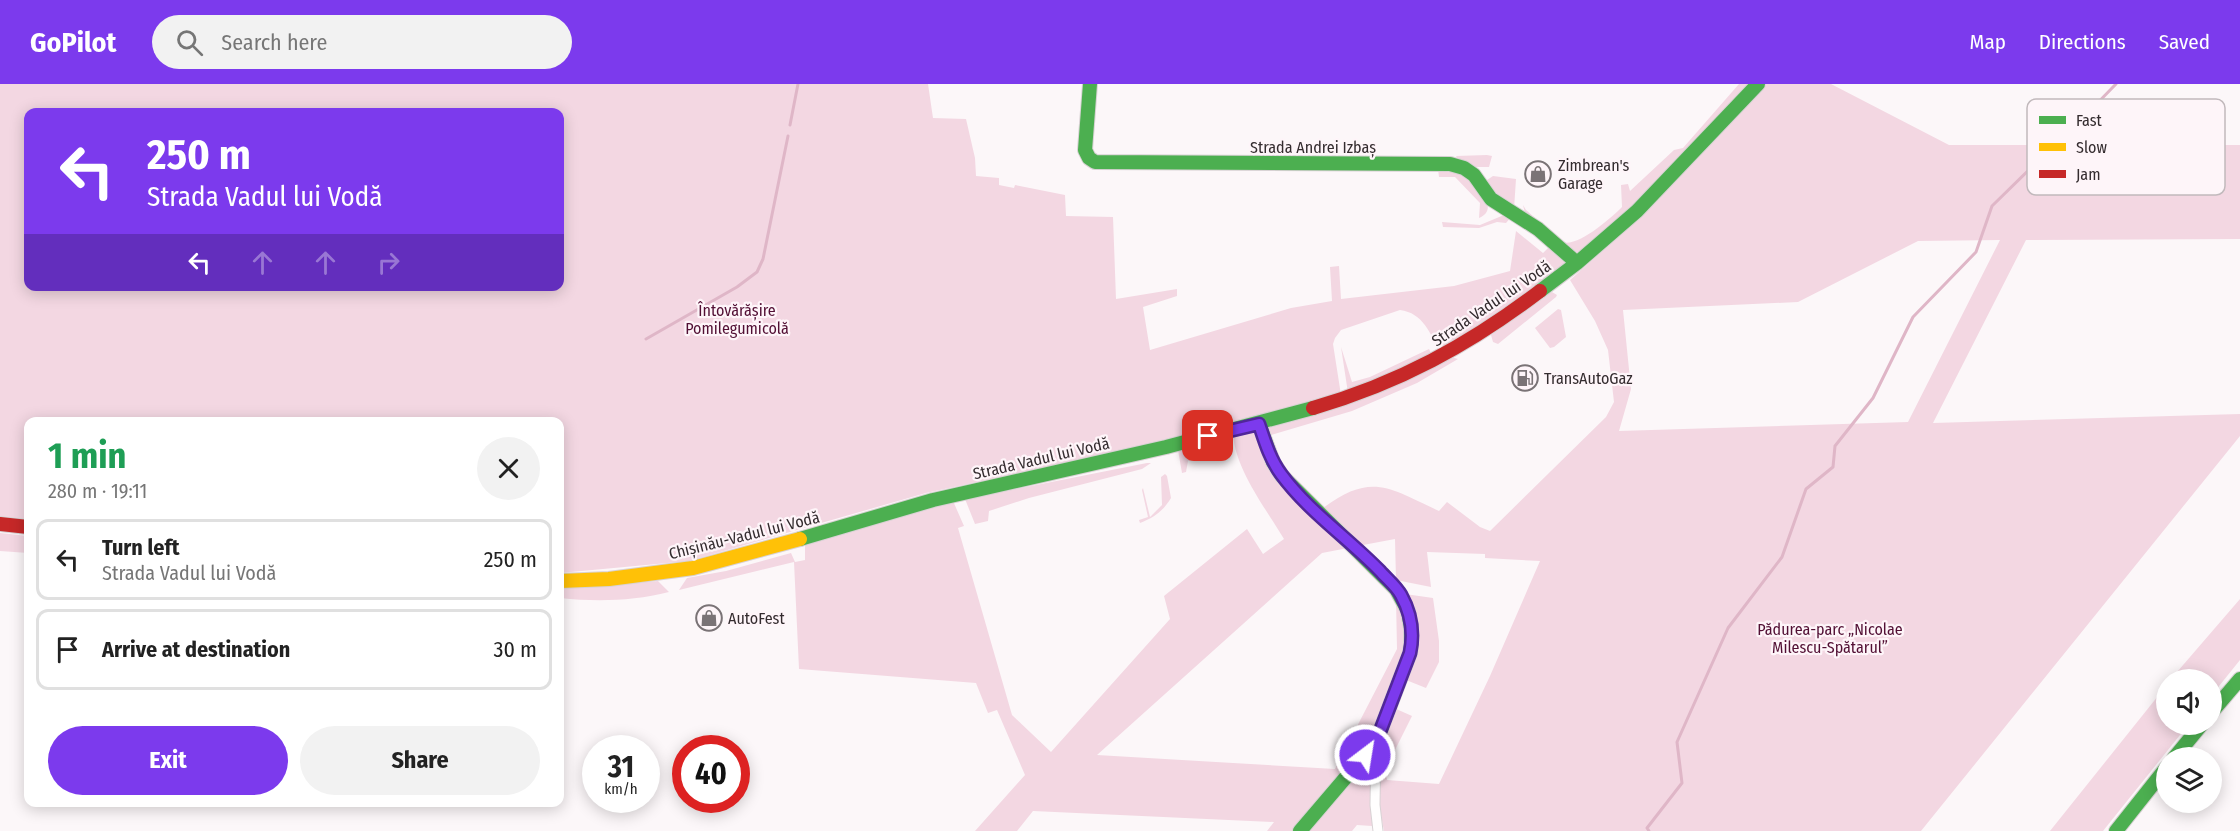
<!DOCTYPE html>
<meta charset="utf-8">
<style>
body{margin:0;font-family:"Fira Sans Condensed",sans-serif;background:#f2f2f2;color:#222;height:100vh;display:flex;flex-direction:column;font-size:22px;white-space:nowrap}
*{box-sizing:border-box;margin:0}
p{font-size:20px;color:#767676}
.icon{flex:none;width:33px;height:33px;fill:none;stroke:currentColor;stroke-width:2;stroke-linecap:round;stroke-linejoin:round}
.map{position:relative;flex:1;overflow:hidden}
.side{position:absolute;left:24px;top:333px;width:540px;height:390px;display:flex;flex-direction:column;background:#fff;border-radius:12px;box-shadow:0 3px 15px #0003}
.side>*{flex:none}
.guide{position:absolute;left:24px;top:24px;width:540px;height:183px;border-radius:12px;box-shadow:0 3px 15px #0003;background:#7c3aed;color:#fff;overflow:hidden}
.fabs{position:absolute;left:2156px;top:585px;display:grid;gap:12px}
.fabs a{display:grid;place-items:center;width:66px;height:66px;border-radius:50%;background:#fff;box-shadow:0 3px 15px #0003;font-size:30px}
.speed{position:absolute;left:582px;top:651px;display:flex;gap:12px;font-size:30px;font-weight:700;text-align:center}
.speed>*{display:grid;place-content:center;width:78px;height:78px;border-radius:50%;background:#fff;box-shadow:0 3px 15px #0003;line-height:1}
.speed small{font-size:15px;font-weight:400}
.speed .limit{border:9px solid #d22;background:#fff;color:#111}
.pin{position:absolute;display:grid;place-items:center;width:51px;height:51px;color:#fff;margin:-26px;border-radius:12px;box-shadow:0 3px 9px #0006}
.me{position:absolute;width:66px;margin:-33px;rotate:31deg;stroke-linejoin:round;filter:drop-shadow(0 0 4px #0008)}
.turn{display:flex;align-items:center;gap:21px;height:126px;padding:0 24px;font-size:27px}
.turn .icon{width:78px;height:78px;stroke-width:2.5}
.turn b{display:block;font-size:42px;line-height:51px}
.lanes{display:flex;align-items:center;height:57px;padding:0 24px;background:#0003;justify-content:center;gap:30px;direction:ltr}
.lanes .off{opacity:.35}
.round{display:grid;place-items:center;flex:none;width:63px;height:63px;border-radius:32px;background:#f2f2f2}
.head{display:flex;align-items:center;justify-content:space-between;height:102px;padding:0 24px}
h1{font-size:36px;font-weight:700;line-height:45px;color:#1e9e55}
.primary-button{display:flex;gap:12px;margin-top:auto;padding:12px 24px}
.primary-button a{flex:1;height:69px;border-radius:36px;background:#7c3aed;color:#fff;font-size:24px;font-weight:700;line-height:69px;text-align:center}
.primary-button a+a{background:#f2f2f2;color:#222}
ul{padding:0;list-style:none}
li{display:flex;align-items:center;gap:18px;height:81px;margin:0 12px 9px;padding:0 12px;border:3px solid #e0e0e0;border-radius:12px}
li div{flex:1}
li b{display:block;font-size:22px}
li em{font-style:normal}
header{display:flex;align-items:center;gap:36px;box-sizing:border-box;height:84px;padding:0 30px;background:#7c3aed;color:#fff}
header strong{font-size:28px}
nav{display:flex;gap:33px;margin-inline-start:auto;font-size:21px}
.search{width:420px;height:54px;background:#f2f2f2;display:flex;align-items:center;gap:15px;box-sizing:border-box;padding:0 21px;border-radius:33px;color:#767676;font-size:22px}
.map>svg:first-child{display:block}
.green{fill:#f3d7e2;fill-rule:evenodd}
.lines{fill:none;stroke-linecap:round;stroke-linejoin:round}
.stream{stroke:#dfb6c7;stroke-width:3}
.street-casing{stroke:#d8d2d4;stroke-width:11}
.fast-casing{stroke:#d8d2d4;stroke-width:16}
.slow-casing{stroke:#d8d2d4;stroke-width:16}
.jam-casing{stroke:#d8d2d4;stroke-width:16}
.street{stroke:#fffefe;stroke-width:9}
.fast{stroke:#4caf50;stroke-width:14}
.slow{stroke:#ffc107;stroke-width:14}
.jam{stroke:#c62828;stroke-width:14}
.route-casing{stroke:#51269a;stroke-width:15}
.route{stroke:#7c3aed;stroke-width:10}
.labels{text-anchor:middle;stroke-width:4.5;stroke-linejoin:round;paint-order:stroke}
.street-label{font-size:16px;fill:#342c2f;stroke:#fef5f9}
.poi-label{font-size:16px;fill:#342c2f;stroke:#fef5f9;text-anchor:start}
.park-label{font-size:16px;fill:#520f34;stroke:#fef5f9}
.key{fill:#fef5f9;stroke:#c1b9bc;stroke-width:1.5}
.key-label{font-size:16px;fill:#342c2f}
</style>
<header>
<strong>GoPilot</strong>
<div class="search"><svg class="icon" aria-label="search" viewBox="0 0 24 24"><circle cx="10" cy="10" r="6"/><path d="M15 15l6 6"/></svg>Search here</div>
<nav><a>Map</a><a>Directions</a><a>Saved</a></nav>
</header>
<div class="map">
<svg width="2240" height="747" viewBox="0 0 2240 747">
<rect width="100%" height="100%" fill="#fcf7f9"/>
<path class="green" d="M 0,0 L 928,0 L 933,34 L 966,35 L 975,74 L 976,92 L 999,94 L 999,101 L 1014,104 L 1015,101 L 1065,111 L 1066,132 L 1113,133 L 1116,215 L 1177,205 L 1177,212 L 1143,223 L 1150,266 L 1291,224 L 1332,217 L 1330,183 L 1339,182 L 1341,215 L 1454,202 L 1510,187 L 1516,147 L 1543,169 L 1550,162 L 1569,180 L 1502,229 L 1440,268 C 1430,249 1423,229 1400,226 L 1341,246 L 1335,254 L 1333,260 L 1341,311 L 1293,325 L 1105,370 L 926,409 L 689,477 L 560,489 L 560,338 L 28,338 L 28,435 L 0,432 ZM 28,28 L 560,28 L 560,202 L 28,202 Z
M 1739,0 L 1752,0 L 1630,126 L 1575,172 L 1525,129 L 1523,121 L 1526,126 C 1534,132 1555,155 1562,158 C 1578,164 1612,133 1622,123 L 1621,101 L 1628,100 L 1630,107 L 1674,66 L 1683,64 Z
M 1766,0 L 1831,0 L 1949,61 L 2240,61 L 2240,155 L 2026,156 L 1933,339 L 2240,330 L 2240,352 L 1921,747 L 1384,747 C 1378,719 1376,687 1381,659 C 1383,647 1390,635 1394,624 L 1412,632 L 1386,684 L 1387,696 L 1439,700 L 1490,592 L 1540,477 L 1485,474 L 1485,470 L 1427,468 L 1431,503 L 1396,496 L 1395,455 L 1363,461 L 1323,424 C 1372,388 1389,404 1439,427 L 1447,418 L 1480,443 L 1490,447 L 1606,333 L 1614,318 L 1608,266 L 1595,237 L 1570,196 L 1641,133 ZM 2000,156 L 1908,338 L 1619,347 L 1631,305 L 1623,226 L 1798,218 L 1918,157 Z
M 1456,72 L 1487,71 L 1492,72 L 1489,83 L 1476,83 L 1459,77 Z
M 1438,85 L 1464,89 C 1474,101 1502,124 1479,134 L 1480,119 L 1455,93 L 1439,93 Z
M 1493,92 L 1516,95 L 1514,125 L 1504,120 L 1485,100 L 1487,96 Z
M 1504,131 L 1512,132 L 1506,139 L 1497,138 L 1479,144 L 1443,143 L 1442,138 L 1480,141 Z
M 1552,208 L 1557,211 L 1556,213 L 1498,260 L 1493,258 L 1491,251 Z
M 1558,225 L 1561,226 L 1566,253 L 1554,263 L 1550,264 L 1535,244 Z
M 1341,263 L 1352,298 L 1370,293 L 1429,265 L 1432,271 L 1373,299 L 1348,309 Z
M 1451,273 L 1458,275 L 1417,299 L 1352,327 L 1271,351 L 1268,342 Z
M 1254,346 L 1348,464 L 1322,469 L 1097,671 L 1335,685 L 1397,565 L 1396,515 L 1401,526 L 1408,561 L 1374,649 L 1345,688 L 1293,747 L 1267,747 L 1274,738 L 1033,727 L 1017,747 L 975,747 L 1025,691 L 997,626 L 988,629 L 976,599 L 799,585 L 794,478 L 679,506 L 687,494 L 726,487 L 791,469 L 795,478 L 805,476 L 805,461 L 953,417 L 964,442 L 958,444 L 1012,631 L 1051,668 L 1170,535 L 1164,512 L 1247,445 L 1263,470 L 1284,455 C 1266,425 1236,386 1233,351 Z
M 1218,356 L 1219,368 L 1188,377 L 1186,388 L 1182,389 L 1178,366 Z
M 1147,379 L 1151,379 L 1142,385 L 1029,414 L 989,427 L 988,437 L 975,440 L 965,415 Z
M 1165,390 L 1167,392 L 1171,414 C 1163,427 1155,433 1140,439 L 1139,436 L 1148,433 L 1142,406 L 1143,404 L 1150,433 L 1162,421 L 1161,393 Z
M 0,449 L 28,452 L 28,469 L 0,467 Z
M 658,497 L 669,508 C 633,517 597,518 560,514 L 560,505 Z
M 1405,510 L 1433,514 L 1439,557 L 1439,578 L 1426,604 L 1406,596 Z
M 2240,515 L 2240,576 L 2211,612 L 2211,596 L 2171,595 Z
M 2166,602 L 2166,640 L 2188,641 L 2103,747 L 2050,747 Z
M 1371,670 L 1372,742 L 1357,741 L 1352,747 L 1305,747 Z"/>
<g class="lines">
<path class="stream" d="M 790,41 L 798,0
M 646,255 L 737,203 L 757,188 L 763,175 L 788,52
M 1649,747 L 1647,744 L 1682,699 L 1677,658 L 1728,544 L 1782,473 L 1806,405 L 1833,383 L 1835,362 L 1873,314 L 1913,233 L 1976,168 L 1992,122 L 2045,70 L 2049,50 L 2080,37 L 2116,0"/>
<g class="street-casing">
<path id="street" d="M 1376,658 L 1375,721 L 1378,747"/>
</g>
<g class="fast-casing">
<path id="fast" d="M 1090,0 L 1085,66 L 1089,74 L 1095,78 L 1450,80 L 1464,84 L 1474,91 L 1491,115 L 1538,145 L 1577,179
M 1540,207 L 1577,179 L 1637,127 L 1758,0
M 1259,340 L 1273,378 L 1282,392 L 1396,505 L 1408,527 L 1411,544 L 1411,561 L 1410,569 L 1376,658 L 1300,747
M 800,455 L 933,416 L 1166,363 L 1313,324
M 2211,629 L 2240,595
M 2174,674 L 2202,640
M 2116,747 L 2166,684"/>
</g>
<g class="slow-casing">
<path id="slow" d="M 560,497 L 609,495 L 693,484 L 800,455"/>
</g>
<g class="jam-casing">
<path id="jam" d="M 1313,324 C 1399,299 1469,261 1540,207
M 0,440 L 28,443"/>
</g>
<use href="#street" class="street"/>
<use href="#fast" class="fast"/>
<use href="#slow" class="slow"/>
<use href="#jam" class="jam"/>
</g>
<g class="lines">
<g class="route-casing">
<path id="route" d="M 1208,352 L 1259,340 C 1265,358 1270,375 1281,390 C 1308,427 1348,454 1380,487 C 1387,495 1396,502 1401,511 C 1411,529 1414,550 1410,569 L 1376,658 L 1365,671"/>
</g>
<use href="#route" class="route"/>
</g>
<defs>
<g id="shop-ring" transform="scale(1.35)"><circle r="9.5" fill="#fef5f9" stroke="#7a7376" stroke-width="1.5"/><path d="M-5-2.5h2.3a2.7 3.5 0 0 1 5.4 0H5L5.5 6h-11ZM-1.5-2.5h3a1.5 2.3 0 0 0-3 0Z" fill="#7a7376"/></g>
<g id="fuel-ring" transform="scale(1.35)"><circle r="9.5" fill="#fef5f9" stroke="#7a7376" stroke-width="1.5"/><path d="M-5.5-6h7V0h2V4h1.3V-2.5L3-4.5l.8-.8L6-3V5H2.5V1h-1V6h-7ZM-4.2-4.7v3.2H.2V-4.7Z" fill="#7a7376"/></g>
</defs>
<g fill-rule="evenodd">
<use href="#shop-ring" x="1538" y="90"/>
<use href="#fuel-ring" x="1525" y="294"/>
<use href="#shop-ring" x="709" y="534"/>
</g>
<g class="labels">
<g class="street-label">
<text x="1313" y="69">Strada Andrei Izbaș</text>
<text transform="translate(1491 219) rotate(-34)" y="6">Strada Vadul lui Vodă</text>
<text transform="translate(1041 374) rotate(-13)" y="6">Strada Vadul lui Vodă</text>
<text transform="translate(744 451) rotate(-14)" y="6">Chișinău-Vadul lui Vodă</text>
</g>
<g class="poi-label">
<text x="1558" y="87">Zimbrean's<tspan x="1558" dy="18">Garage</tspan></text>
<text x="1544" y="300">TransAutoGaz</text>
<text x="728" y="540">AutoFest</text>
</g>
<g class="park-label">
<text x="737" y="232">Întovărășire<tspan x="737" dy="18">Pomilegumicolă</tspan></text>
<text x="1830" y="551">Pădurea-parc „Nicolae<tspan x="1830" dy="18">Milescu-Spătarul”</tspan></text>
</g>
</g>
<rect x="2027" y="15" width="198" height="96" rx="9" class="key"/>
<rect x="2039" y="32" width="27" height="8" fill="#4caf50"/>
<rect x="2039" y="59" width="27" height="8" fill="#ffc107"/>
<rect x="2039" y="86" width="27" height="8" fill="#c62828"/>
<g class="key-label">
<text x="2076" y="42">Fast</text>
<text x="2076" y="69">Slow</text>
<text x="2076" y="96">Jam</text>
</g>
</svg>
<div class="fabs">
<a><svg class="icon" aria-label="sound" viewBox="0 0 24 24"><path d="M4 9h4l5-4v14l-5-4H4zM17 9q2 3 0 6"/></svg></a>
<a><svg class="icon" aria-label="layers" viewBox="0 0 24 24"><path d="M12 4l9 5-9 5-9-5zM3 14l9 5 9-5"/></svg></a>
</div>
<div class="speed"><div>31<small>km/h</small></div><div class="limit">40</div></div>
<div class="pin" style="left:1208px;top:352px;background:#d93025"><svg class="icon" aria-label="arrive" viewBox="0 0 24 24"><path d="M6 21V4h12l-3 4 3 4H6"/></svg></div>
<svg class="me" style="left:1365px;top:671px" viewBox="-20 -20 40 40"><circle r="17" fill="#7c3aed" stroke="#fff" stroke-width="3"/><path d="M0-11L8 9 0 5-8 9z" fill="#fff"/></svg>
<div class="guide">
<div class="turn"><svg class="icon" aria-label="left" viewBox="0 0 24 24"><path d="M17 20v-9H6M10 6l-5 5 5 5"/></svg><div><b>250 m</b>Strada Vadul lui Vodă</div></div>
<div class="lanes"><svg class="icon" aria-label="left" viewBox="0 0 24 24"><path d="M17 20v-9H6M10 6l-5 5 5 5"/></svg><svg class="icon off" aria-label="ahead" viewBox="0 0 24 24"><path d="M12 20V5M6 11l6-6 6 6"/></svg><svg class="icon off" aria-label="ahead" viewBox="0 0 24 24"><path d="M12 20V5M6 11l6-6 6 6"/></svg><svg class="icon off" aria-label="right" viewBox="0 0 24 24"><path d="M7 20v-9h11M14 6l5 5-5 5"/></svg></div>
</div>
<section class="side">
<div class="head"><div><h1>1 min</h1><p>280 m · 19:11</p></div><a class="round"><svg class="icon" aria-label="close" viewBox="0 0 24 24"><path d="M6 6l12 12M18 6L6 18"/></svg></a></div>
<ul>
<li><svg class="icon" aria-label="left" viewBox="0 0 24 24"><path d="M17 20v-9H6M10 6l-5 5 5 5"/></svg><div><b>Turn left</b><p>Strada Vadul lui Vodă</p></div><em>250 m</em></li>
<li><svg class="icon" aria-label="arrive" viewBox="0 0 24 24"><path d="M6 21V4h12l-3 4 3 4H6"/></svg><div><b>Arrive at destination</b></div><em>30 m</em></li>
</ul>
<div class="primary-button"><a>Exit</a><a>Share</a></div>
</section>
</div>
